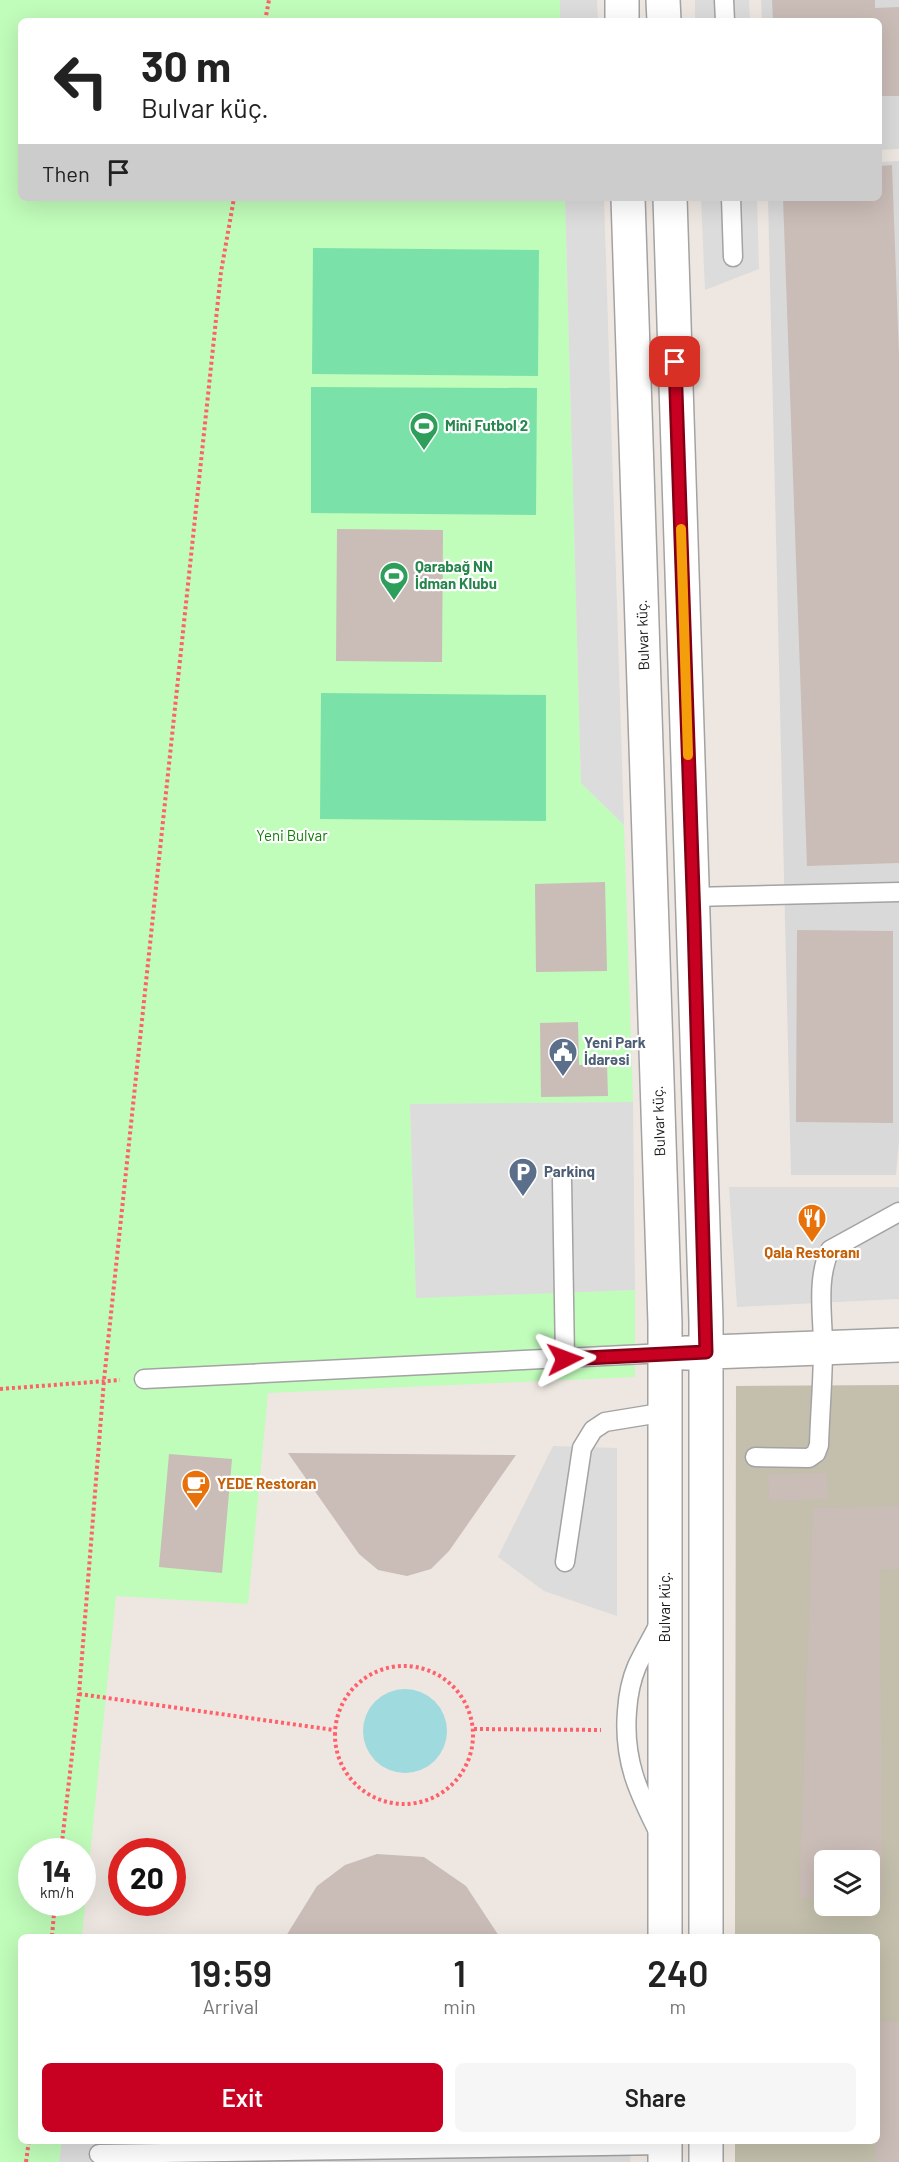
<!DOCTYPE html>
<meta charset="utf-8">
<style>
body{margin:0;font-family:Barlow,sans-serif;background:#f6f6f6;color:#222;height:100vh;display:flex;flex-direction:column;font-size:22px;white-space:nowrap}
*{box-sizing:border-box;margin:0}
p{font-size:20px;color:#767676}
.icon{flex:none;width:33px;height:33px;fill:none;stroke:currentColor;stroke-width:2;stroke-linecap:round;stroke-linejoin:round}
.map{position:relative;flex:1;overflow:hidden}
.drawer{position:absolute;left:18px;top:1934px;width:862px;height:210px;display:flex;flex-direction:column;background:#fff;border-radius:9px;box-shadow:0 6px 24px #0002}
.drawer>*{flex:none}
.top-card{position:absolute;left:18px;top:18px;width:864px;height:183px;border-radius:9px;box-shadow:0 6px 24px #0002;background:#fff;color:#222;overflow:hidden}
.controls{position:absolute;left:814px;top:1850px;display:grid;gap:12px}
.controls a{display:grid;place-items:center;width:66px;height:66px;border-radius:9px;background:#fff;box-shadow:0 6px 24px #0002;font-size:30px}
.speed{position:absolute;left:18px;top:1838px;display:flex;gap:12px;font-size:30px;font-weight:700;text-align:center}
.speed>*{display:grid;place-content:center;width:78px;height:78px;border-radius:50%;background:#fff;box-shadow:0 6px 24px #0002;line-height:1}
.speed small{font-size:15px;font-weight:400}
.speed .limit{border:9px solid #d22;background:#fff;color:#111}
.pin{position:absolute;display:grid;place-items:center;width:51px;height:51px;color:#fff;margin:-26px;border-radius:12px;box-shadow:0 3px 9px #0006}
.me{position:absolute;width:66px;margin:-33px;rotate:87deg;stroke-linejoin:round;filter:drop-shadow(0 0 4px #0008)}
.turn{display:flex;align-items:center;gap:21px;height:126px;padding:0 24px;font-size:27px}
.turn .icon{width:78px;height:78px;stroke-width:2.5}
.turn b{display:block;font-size:42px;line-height:51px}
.then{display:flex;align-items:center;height:57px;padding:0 24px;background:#0003;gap:12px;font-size:22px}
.eta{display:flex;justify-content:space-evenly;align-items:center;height:102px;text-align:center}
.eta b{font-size:36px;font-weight:600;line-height:42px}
.button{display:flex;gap:12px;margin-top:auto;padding:12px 24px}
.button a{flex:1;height:69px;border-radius:9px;background:#c80021;color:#fff;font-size:24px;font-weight:600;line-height:69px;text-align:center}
.button a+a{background:#f6f6f6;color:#222}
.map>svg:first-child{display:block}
.residential{fill:#dad9d9}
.construction{fill:#c3bfac;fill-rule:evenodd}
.park{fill:#c0fcba;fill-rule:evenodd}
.pitch{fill:#7ae2a8}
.parking{fill:#dcdcdc}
.water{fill:#9edade}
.building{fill:#cabcb7}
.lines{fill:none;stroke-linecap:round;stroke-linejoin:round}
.service-casing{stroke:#a3a3a3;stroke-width:21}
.tertiary-casing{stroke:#a3a3a3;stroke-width:36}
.path{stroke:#ff616b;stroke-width:4;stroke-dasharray:3 3;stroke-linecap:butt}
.service{stroke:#fff;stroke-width:18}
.tertiary{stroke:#fff;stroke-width:33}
.route-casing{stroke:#820015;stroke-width:15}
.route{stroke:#c80021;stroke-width:10}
.slow{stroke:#f59e0b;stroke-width:10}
.labels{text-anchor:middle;stroke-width:4.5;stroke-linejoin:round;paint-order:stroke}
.leisure-label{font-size:15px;font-weight:bold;fill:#27864d;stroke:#fff;text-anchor:start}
.street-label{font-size:15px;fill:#1c1c1c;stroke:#fff}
.park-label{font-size:15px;fill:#107e06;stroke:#fff}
.service-label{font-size:15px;font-weight:bold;fill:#4e5e75;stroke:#fff;text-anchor:start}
.food-label{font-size:15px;font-weight:bold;fill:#c56008;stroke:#fff}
</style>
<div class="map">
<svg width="899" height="2162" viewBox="0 0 899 2162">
<rect width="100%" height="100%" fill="#eee7e1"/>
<path class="residential" d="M 761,0 L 899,0 L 899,149 L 879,150 L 879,21 L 762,21 Z
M 899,161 L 899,1141 L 896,1175 L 791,1175 L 768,198 L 879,198 L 879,162 Z"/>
<path class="construction" d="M 899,1385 L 899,2162 L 735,2162 L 735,2141 L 878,2140 L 878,1936 L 735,1936 L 736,1386 ZM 825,1860 L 870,1860 L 870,1905 L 825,1905 Z"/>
<path class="park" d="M 0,0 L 560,0 L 560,21 L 21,21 L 21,198 L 565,198 L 581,783 L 624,825 L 633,1102 L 410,1104 L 416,1297 L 635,1290 L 635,1377 L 268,1393 L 248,1604 L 116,1596 L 82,1936 L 21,1936 L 21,2140 L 62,2141 L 59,2162 L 0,2162 ZM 32,1851 L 82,1851 L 82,1902 L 32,1902 Z"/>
<path class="pitch" d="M 313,248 L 539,250 L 538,376 L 312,374 Z
M 311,387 L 537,388 L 536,515 L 311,513 Z
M 321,693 L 546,695 L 546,821 L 320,819 Z"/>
<path class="parking" d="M 560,0 L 597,0 L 598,21 L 560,21 Z
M 695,0 L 749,0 L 750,21 L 695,21 Z
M 565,198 L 604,198 L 624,825 L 581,783 Z
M 701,198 L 757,198 L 759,269 L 705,290 Z
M 633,1102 L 635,1290 L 416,1298 L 410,1104 Z
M 729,1187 L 899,1187 L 899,1299 L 737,1307 Z
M 553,1446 L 617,1448 L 617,1616 L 544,1591 L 498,1557 Z
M 62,2140 L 632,2141 L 630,2162 L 59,2162 Z"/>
<path class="water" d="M363 1731a42 42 0 1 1 84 0a42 42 0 1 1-84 0Z"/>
<path class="building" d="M 772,0 L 875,0 L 875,8 L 899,7 L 899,96 L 879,96 L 879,21 L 773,21 Z
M 892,165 L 899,356 L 899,863 L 807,866 L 783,198 L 879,198 L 879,166 Z
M 337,529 L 443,530 L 442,662 L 336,661 Z
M 605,882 L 607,971 L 536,972 L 535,884 Z
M 797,930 L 893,931 L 893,1123 L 796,1122 Z
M 578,1022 L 579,1065 L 607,1064 L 608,1096 L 541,1097 L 540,1023 Z
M 288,1453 L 516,1455 L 449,1551 L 431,1569 L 407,1576 L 378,1570 L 359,1554 Z
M 169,1454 L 232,1459 L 222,1573 L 159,1567 Z
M 827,1473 L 828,1499 L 769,1501 L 768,1474 Z
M 899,1506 L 899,1569 L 880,1569 L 882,1898 L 870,1898 L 870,1860 L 825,1860 L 825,1898 L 799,1898 L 813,1508 Z
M 377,1854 L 424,1857 L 466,1886 L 499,1936 L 286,1936 L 317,1886 L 345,1865 Z
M 878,2021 L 899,2022 L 899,2162 L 876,2162 Z"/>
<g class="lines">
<g class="service-casing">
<path id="service" d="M 724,0 L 725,21
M 731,198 L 733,257
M 693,897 L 899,892
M 562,1180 L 565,1359
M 144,1379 L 665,1353
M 755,1457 L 809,1458 L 816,1453 L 819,1445 C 820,1412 823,1380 823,1347 C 823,1316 816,1279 830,1250 L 899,1212
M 565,1562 L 582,1448 L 593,1430 L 605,1422 L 666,1412
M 659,1624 C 652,1638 644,1651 637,1666 C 631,1680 628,1696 627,1711 C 623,1760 638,1792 660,1835
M 99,2154 L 665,2145"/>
</g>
<g class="tertiary-casing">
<path id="tertiary" d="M 622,0 L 622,21
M 663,0 L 664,21
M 628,198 L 665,1323 L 665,1936
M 670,198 L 706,1321 L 706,1936
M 685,1353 L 899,1345
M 665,2162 L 665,2140
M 706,2162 L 706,2140"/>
</g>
<path class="path" d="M 265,21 L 269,0
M 0,1389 L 120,1380
M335 1735a69 69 0 1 1 138 0a69 69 0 1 1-138 0Z
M 79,1694 L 334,1730
M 474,1729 L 601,1730
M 61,1851 L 79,1694 L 104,1380 L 221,272 L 234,198
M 52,1936 L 55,1902
M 26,2162 L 29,2140"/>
<use href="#service" class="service"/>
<use href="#tertiary" class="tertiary"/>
</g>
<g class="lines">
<g class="route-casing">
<path id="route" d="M 565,1359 L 706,1352 L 694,921 L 675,362"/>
</g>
<use href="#route" class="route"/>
<path class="slow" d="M 681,529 L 688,755"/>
</g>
<defs>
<g id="stadium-pin" transform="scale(1.5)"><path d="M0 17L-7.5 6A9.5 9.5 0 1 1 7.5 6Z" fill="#2e9e5b" stroke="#fff"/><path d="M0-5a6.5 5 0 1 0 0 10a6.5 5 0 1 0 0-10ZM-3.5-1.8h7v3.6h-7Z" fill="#fff"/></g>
<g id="civic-pin" transform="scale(1.5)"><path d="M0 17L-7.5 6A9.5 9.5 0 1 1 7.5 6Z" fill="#5c6f8a" stroke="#fff"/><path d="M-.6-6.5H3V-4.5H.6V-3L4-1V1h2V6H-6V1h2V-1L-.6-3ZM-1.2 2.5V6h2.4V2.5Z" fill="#fff"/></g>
<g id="parking-pin" transform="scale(1.5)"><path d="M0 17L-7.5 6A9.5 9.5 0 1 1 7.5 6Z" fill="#5c6f8a" stroke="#fff"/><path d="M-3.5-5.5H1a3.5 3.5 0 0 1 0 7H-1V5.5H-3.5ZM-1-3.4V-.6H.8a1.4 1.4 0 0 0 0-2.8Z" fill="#fff"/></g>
<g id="restaurant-pin" transform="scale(1.5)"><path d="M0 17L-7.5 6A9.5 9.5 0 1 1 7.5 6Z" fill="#e8710a" stroke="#fff"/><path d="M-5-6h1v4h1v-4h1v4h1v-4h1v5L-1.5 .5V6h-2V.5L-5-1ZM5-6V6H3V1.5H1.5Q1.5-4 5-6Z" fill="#fff"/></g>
<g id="cafe-pin" transform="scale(1.5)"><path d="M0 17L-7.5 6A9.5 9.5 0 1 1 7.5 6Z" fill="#e8710a" stroke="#fff"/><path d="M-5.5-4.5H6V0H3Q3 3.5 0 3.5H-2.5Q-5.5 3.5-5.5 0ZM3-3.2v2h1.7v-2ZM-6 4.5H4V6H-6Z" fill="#fff"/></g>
</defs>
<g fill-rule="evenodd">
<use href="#stadium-pin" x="424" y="426"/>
<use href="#stadium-pin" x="394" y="576"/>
<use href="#civic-pin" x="563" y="1052"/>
<use href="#parking-pin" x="523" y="1172"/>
<use href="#restaurant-pin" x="812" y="1218"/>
<use href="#cafe-pin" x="196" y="1484"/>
</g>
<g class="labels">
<g class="leisure-label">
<text x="445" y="431">Mini Futbol 2</text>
<text x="415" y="572">Qarabağ NN<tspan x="415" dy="17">İdman Klubu</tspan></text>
</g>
<g class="street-label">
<text transform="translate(643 635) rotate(-92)" y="5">Bulvar küç.</text>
<text transform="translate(659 1121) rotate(-92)" y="5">Bulvar küç.</text>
<text transform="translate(665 1607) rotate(-90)" y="5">Bulvar küç.</text>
</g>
<g class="park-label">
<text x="292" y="841">Yeni Bulvar</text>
</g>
<g class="service-label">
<text x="584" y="1048">Yeni Park<tspan x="584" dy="17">İdarəsi</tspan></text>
<text x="544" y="1177">Parkinq</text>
</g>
<g class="food-label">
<text x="812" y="1258">Qala Restoranı</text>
<text x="217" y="1489" text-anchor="start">YEDE Restoran</text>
</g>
</g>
</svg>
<div class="controls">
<a><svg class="icon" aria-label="layers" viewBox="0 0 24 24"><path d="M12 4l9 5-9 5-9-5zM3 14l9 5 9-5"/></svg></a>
</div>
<div class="speed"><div>14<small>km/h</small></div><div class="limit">20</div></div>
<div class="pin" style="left:675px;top:362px;background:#d93025"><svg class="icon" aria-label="arrive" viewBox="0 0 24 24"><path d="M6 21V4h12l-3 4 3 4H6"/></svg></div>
<svg class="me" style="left:565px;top:1359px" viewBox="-20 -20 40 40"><path d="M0-17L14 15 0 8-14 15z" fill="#c80021" stroke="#fff" stroke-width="4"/></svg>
<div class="top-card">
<div class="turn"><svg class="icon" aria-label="left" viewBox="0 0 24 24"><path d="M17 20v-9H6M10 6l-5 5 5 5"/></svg><div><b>30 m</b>Bulvar küç.</div></div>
<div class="then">Then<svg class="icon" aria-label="arrive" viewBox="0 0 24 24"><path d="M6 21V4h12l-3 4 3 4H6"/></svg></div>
</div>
<section class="drawer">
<div class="eta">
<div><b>19:59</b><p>Arrival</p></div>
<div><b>1</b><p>min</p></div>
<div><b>240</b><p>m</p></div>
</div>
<div class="button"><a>Exit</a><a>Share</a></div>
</section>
</div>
